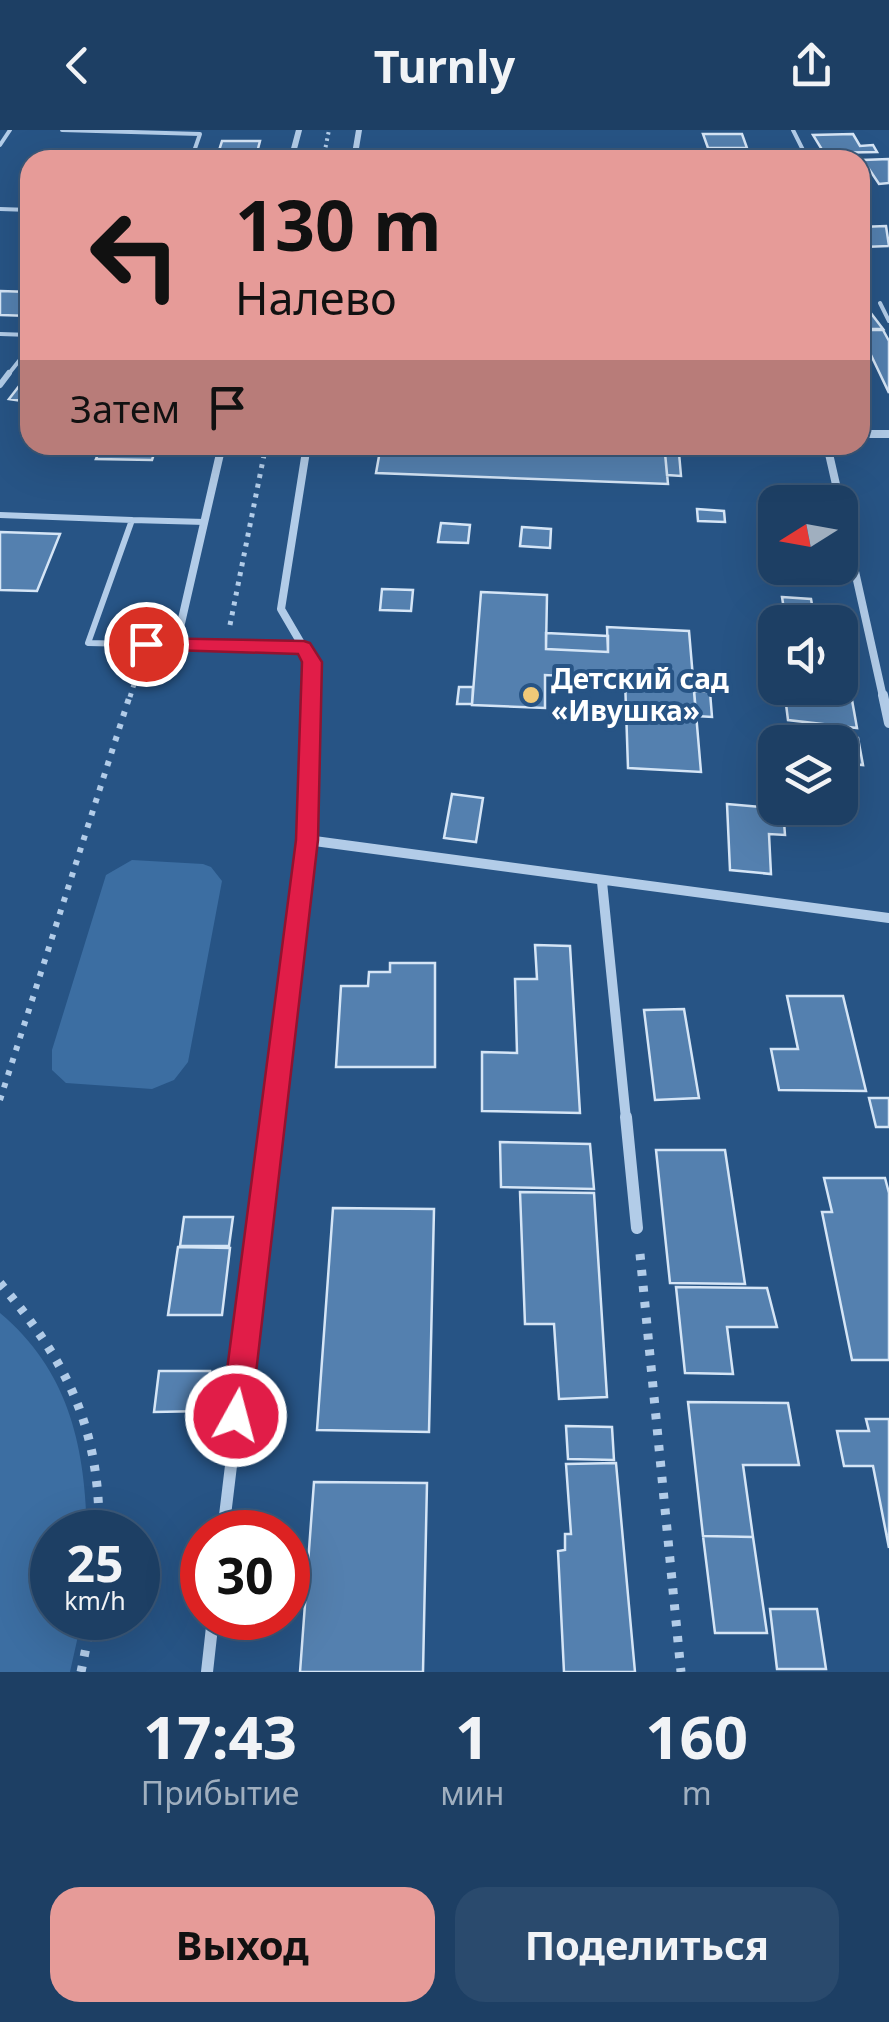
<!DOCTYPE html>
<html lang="ru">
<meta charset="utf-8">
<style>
body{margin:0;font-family:"Noto Sans",sans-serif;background:#2a4a6d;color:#f1f3f6;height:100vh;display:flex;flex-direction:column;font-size:38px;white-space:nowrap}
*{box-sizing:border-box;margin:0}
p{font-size:32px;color:#a0afbf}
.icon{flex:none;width:55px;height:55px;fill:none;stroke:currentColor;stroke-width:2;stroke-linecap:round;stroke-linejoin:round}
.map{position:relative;height:1542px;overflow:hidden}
.drawer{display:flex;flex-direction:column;background:#1d3f64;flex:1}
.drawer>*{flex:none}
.hud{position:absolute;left:20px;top:20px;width:850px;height:305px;border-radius:30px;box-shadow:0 10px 40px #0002,0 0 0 2px #3b5878;background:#e69b98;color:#111;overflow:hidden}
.needle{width:65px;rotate:259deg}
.fabs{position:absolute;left:758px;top:355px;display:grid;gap:20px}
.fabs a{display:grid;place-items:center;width:100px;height:100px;border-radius:20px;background:#1d3f64;box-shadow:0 10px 40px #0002,0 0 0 2px #3b5878;font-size:50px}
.speed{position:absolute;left:30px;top:1380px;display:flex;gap:20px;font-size:50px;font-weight:700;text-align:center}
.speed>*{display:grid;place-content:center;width:130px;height:130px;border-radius:50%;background:#1d3f64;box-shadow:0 10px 40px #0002,0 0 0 2px #3b5878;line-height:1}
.speed small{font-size:25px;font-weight:400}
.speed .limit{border:15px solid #d22;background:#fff;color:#111}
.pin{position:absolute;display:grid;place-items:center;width:85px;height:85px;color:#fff;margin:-42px;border:5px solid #fff;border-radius:50%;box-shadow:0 2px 10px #0007}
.me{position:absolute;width:110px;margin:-55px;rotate:7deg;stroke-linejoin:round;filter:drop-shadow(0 0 8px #0008)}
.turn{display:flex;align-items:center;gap:35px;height:210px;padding:0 50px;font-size:45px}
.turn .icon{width:130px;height:130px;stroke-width:2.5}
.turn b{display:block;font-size:70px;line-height:85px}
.then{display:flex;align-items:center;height:95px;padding:0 50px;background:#0003;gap:20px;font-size:38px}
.eta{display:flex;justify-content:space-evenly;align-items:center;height:170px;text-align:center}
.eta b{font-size:60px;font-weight:700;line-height:70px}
.primary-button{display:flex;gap:20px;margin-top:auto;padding:20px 50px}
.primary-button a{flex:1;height:115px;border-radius:30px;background:#e69b98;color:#111;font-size:40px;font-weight:700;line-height:115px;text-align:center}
.primary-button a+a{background:#2a4a6d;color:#f1f3f6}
header{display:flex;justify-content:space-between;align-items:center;height:130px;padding:0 50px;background:#1d3f64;font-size:45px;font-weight:700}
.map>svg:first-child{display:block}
.green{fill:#3c6ea2}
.building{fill:#5480af;stroke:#d5e5f6;stroke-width:2.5}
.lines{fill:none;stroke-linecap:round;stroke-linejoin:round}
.path-far3{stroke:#b2cce8;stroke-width:4;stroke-dasharray:2.5 4;stroke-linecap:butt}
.path-far2{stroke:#b2cce8;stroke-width:5;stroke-dasharray:4 6;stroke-linecap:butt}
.path-far1{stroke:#b2cce8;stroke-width:6;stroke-dasharray:5 8;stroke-linecap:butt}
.path{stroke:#b2cce8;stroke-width:9;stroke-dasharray:6 10;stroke-linecap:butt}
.service-far1{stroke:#b2cce8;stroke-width:4}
.service{stroke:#b2cce8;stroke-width:6}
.minor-far3{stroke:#b2cce8;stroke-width:6}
.minor-far2{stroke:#b2cce8;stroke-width:8}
.minor-far1{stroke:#b2cce8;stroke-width:10}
.minor{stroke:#b2cce8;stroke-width:12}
.route{fill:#e11d48;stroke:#92132f;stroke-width:2.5}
.poi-dot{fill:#f0c978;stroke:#275485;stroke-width:4}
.labels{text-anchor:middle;stroke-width:8;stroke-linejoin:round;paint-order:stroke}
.poi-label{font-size:28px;font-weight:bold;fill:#fff;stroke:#275485;text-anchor:start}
</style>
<header><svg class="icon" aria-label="back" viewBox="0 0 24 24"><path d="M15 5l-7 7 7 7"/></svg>Turnly<svg class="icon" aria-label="share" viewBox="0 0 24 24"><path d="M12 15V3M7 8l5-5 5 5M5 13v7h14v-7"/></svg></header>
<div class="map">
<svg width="889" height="1542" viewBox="0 0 889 1542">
<rect width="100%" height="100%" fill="#275485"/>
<path class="green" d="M 132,730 L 203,734 L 211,737 L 222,751 L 188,932 L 174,950 L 152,959 L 66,953 L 52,940 L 52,920 L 106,745 Z
M 0,1183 C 69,1241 85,1316 87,1402 L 52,1402 L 52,1488 L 82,1488 L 70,1542 L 0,1542 Z"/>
<path class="building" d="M 703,4 L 742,4 L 747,18 L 708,18 Z
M 853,4 L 860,16 L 873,15 L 877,22 L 824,23 L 813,5 Z
M 222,11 L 260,11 L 255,30 L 216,30 Z
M 889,29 L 889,53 L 879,54 L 863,30 Z
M 886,96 L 889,116 L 863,117 L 860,97 Z
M 0,161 L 30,162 L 30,186 L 0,185 Z
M 860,178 L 867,178 L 883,199 L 860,199 Z
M 860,200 L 883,200 L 889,211 L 889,263 L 870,223 L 860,223 Z
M 30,242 L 30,272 L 9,269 Z
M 102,315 L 157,315 L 152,330 L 96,329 Z
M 381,315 L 665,323 L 668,354 L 376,343 Z
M 665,323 L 679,323 L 681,346 L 667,345 Z
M 697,379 L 724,381 L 725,392 L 698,391 Z
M 441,393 L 470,395 L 468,413 L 438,412 Z
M 522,397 L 551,399 L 550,418 L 520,416 Z
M 0,402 L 60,404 L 37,461 L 0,460 Z
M 382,459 L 413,460 L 411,481 L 380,480 Z
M 481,462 L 547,465 L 546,519 L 608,522 L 607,497 L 689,501 L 701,642 L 628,638 L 625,549 L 545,545 L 545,578 L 472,575 Z
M 782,467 L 811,469 L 815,492 L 786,492 Z
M 546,503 L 608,506 L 608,522 L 546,519 Z
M 459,557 L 473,557 L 472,574 L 457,574 Z
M 694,561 L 710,562 L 712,587 L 696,586 Z
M 785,566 L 852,570 L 857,598 L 788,590 Z
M 813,605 L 858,608 L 863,635 L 840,633 L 840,612 L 814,612 Z
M 452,664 L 483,668 L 476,712 L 444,708 Z
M 727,674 L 783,679 L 785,705 L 769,704 L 771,744 L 730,740 Z
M 535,815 L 570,816 L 580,983 L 482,981 L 482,922 L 517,923 L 515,849 L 537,849 Z
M 390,833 L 435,833 L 435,937 L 336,937 L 341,856 L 368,856 L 369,842 L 390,842 Z
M 787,866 L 843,866 L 866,961 L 779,960 L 771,919 L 798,919 Z
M 684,879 L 699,968 L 655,970 L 644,880 Z
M 869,968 L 889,968 L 889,997 L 876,997 Z
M 500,1012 L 590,1014 L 594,1059 L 501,1057 Z
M 656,1020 L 725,1020 L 745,1154 L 670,1153 Z
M 824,1048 L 885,1048 L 889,1063 L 889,1230 L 852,1230 L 822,1082 L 832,1082 Z
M 520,1062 L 594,1063 L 607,1267 L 559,1269 L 554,1194 L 525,1194 Z
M 333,1078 L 434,1079 L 429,1302 L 317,1300 Z
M 184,1087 L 233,1087 L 229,1116 L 180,1116 Z
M 178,1117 L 230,1118 L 222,1185 L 168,1185 Z
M 676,1157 L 767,1158 L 777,1197 L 727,1197 L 733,1244 L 685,1243 Z
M 159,1241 L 210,1241 L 206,1281 L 154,1282 Z
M 688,1272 L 788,1273 L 799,1335 L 743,1335 L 753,1407 L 703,1406 Z
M 866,1289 L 889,1289 L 889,1418 L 873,1336 L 844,1336 L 837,1301 L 869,1301 Z
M 566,1296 L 612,1297 L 614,1330 L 568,1329 Z
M 616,1333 L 635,1542 L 564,1542 L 558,1421 L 565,1420 L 565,1404 L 571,1404 L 566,1334 Z
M 314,1352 L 427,1353 L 423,1542 L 300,1542 Z
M 703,1406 L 753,1407 L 767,1503 L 715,1503 Z
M 770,1479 L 817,1479 L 826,1539 L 777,1539 Z"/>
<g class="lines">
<path class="path-far3" d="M 323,30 L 329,0
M 860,133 L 871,154"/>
<path class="path-far2" d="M 230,495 L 266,315
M 130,567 L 140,535"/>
<path class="path-far1" d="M 0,970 L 130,565"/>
<path class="path" d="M 640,1124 L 681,1542
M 0,1153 C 67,1232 100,1297 99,1402
M 81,1542 L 92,1488"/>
<path class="service-far1" d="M 62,0 L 200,4 L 191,30
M 793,0 L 808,30
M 0,15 L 10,0
M 0,79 L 30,80
M 880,173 L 889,191
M 0,204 L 30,205
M 7,246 L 30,217"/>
<path class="service" d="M 0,255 L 9,243
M 0,385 L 132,390 L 88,513 L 176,515
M 132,390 L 205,392"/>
<path class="minor-far3" d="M 291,30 L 299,0
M 354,30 L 359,0"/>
<path class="minor-far2" d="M 860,304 L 889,304
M 222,315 L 176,515 L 303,518
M 307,315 L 281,479 L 312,532 L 311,567
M 827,315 L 840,372
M 840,374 L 883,567"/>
<path class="minor-far1" d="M 883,565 L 889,593
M 307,710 L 889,788
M 602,752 L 626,989
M 273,989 L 307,710 L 311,565"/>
<path class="minor" d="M 626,987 L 637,1098
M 223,1402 L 273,987
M 207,1542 L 213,1488"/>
</g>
<path class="route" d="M 146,508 L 304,511 L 310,513 L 322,532 L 318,710 L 251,1286 L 247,1296 L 236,1301 L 226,1296 L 221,1286 L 296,710 L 302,532 L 298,524 L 139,519 L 137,514 Z"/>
<circle class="poi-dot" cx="531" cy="565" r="10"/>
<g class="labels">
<g class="poi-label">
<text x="551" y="559">Детский сад<tspan x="551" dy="32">«Ивушка»</tspan></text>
</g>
</g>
</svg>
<div class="fabs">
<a><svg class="needle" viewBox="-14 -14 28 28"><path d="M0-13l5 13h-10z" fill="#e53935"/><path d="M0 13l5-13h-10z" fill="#a0afbf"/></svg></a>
<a><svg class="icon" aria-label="sound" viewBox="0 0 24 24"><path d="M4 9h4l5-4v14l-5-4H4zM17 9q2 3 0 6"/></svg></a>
<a><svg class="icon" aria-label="layers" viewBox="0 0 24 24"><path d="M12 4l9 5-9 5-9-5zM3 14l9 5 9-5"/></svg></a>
</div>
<div class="speed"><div>25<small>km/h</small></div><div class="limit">30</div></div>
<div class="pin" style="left:146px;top:514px;background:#d93025"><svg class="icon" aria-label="arrive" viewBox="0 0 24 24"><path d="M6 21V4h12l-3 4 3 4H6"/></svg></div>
<svg class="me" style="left:236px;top:1286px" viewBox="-20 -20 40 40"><circle r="17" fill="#e11d48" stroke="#fff" stroke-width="3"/><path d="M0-11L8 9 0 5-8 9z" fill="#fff"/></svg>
<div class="hud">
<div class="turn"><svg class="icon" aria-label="left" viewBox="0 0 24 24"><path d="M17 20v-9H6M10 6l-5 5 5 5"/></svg><div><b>130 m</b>Налево</div></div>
<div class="then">Затем<svg class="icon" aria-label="arrive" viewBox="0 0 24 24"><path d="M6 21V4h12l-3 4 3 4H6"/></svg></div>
</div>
</div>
<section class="drawer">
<div class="eta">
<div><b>17:43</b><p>Прибытие</p></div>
<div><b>1</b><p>мин</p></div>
<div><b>160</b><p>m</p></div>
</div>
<div class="primary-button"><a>Выход</a><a>Поделиться</a></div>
</section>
